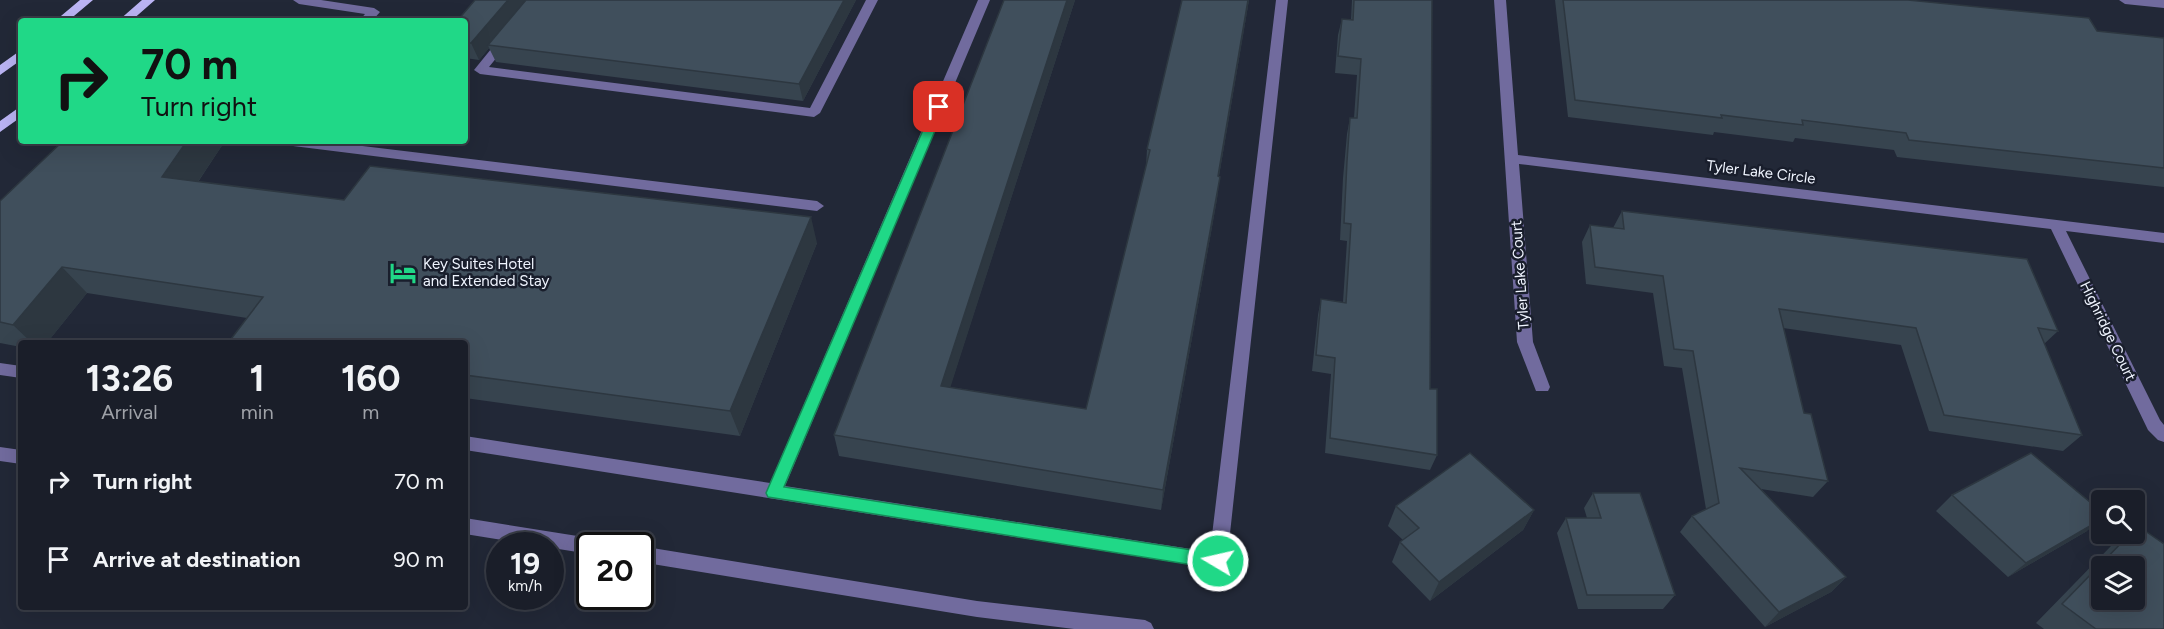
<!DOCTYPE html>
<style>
body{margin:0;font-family:Figtree,sans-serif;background:#272b35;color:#f1f3f6;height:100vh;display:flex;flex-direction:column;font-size:22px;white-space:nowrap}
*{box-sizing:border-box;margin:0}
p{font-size:20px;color:#9fa2a8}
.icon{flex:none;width:33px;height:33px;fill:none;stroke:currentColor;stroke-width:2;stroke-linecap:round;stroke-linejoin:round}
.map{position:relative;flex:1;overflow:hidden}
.details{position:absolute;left:18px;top:340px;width:450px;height:270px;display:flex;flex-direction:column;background:#1a1e29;border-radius:6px;box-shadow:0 6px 24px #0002,0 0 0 2px #383c46}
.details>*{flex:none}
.guide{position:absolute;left:18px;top:18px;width:450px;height:126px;border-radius:6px;box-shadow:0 6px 24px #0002,0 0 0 2px #383c46;background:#20d887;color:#111;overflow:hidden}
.tools{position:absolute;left:2091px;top:490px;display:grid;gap:12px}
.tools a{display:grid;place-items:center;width:54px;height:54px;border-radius:6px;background:#1a1e29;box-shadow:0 6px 24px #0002,0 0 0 2px #383c46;font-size:30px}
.speed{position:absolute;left:486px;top:532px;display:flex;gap:12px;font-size:30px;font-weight:700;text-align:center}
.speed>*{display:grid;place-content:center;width:78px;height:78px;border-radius:50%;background:#1a1e29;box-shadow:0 6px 24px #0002,0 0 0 2px #383c46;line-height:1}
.speed small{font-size:15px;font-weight:400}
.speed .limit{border:3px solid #111;border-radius:9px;background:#fff;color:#111}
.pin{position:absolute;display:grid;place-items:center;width:51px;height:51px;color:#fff;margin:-26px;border-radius:12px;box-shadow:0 3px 9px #0006}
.me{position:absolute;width:66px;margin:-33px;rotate:279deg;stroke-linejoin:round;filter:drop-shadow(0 0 4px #0008)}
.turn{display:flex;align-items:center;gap:21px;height:126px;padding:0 24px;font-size:27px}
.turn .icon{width:78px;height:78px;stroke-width:2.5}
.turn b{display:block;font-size:42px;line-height:51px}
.eta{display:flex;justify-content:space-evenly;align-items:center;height:102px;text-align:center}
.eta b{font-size:36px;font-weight:700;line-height:42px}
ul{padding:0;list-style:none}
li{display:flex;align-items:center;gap:18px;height:78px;padding:0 24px}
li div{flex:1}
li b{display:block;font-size:22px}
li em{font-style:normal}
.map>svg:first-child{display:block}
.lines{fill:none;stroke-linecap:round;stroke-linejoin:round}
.lane{fill:#716b9e;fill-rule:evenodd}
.street{fill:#716b9e;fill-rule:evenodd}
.primary{fill:#bbb4f4;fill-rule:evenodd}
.wall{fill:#37444f}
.shaded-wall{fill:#2d3740}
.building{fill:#404f5c;stroke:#2d3740;stroke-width:1.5;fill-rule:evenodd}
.route{fill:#20d887;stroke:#158c58;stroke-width:1.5}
.labels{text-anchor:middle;stroke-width:5;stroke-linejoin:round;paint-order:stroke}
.street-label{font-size:15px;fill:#f0f5ff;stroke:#191e2c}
.poi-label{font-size:15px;fill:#f0f5ff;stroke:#191e2c;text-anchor:start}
</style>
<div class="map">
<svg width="2164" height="629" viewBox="0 0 2164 629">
<rect width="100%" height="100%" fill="#222837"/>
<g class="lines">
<path class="lane" d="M 293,0 L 321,0 L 374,8 L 380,12 L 372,21 L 359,21 L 365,14 L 299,4 Z
M 866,0 L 878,0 L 820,113 L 814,117 L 480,74 L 474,70 L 500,38 L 504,37 L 510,41 L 489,67 L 810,108 Z
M 978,0 L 990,0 L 785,486 L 1210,552 L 1276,0 L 1288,0 L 1227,561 L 1224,567 L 1218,569 L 465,450 L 465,436 L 770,483 Z
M 278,141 L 321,141 L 817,201 L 824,206 L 817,211 L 285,145 Z
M 0,363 L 21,366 L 21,378 L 0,375 Z
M 0,447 L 21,450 L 21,464 L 0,461 Z
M 465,518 L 590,538 L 596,541 L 599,546 L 590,546 L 590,554 L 465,534 Z
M 640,546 L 977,601 L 1145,620 L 1151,623 L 1154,629 L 1074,629 L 977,617 L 640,562 Z"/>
<path class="street" d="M 1494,0 L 1506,0 L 1518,155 L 2164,233 L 2164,243 L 2066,231 L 2160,420 L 2164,425 L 2164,442 L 2158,440 L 2148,430 L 2051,229 L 1519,164 L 1533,342 L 1550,387 L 1548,391 L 1536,391 L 1517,342 Z
M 2119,0 L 2164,0 L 2164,8 L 2125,4 Z"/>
<path class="primary" d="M 80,0 L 93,0 L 68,21 L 55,21 Z
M 142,0 L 155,0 L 131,21 L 118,21 Z
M 21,50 L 21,60 L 0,75 L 0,65 Z
M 21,106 L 21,117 L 0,132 L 0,121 Z"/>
</g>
<path class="wall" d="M 856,0 L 803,101 L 496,62 L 489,48 L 479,60 L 465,58 L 465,21 Z
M 1004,0 L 1075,0 L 950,387 L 1086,409 L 1146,167 L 1147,149 L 1182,0 L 1249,0 L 1219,176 L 1217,199 L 1161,510 L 839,456 L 834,435 Z
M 1352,0 L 1432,0 L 1430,389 L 1437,455 L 1430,470 L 1325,453 L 1331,374 L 1312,371 L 1318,315 L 1321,299 L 1343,302 L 1347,241 L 1340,240 L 1343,178 L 1347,134 L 1350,118 L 1354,118 L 1357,75 L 1335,73 L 1338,35 L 1342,19 L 1351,20 Z
M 1555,0 L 1908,0 L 2097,31 L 2164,38 L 2164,187 L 1897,157 L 1894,150 L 1795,138 L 1793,142 L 1714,132 L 1713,135 L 1568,117 Z
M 223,144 L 198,182 L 344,200 L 817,243 L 740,436 L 465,398 L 465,344 L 229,344 L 228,343 L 247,318 L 87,293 L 46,344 L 21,344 L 21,347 L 0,343 L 0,201 Z
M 1622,211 L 2058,331 L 2044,344 L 2082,435 L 2063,451 L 1929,431 L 1901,345 L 1783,328 L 1804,413 L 1828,481 L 1813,497 L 1761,489 L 1846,577 L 1831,592 L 1765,627 L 1680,532 L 1692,516 L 1706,509 L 1682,368 L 1664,366 L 1653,293 L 1586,284 L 1582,242 L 1590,225 L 1613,228 Z
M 1593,493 L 1675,595 L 1663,609 L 1578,609 L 1557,533 L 1566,518 L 1587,518 L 1584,508 Z
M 1952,495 L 2087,531 L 2008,577 L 1936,511 Z
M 1396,506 L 1534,510 L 1523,530 L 1430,601 L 1392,562 L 1400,542 L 1403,540 L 1388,526 Z
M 2138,526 L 2164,629 L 2044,629 L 2036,623 L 2111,546 L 2127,534 L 2134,534 L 2134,528 Z"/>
<path class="shaded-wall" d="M 508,0 L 529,0 L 488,45 L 489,48 L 479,60 L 471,43 Z
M 844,0 L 856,0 L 803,101 L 799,84 Z
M 1067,0 L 1075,0 L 944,407 L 941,386 Z
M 1248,0 L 1249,0 L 1215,199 L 1218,176 Z
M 187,141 L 221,141 L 223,144 L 183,204 L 162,177 Z
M 1220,177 L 1217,199 L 1161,510 L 1163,490 Z
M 811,217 L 817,243 L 740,436 L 730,411 Z
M 62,267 L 87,293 L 46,344 L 33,344 L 13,325 Z
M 1534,510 L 1523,530 L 1430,601 L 1439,582 Z
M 2102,519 L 2087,531 L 2008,577 L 2026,563 Z
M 1846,577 L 1831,592 L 1765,627 L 1779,612 Z"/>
<path class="building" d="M 475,0 L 508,0 L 471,43 L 465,43 L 465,21 L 457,21 Z
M 526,0 L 844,0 L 799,84 L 488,45 Z
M 1004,0 L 1067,0 L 941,386 L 1086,409 L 1150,150 L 1147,149 L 1182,0 L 1248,0 L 1218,176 L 1220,177 L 1163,490 L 834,435 Z
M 1354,0 L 1432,0 L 1430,389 L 1437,389 L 1437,455 L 1330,438 L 1335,358 L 1316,355 L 1321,299 L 1346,303 L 1351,224 L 1344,223 L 1347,161 L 1350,118 L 1357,118 L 1361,59 L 1338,56 L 1342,19 L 1353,20 Z
M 1563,0 L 1908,0 L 2089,18 L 2097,31 L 2164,38 L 2164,168 L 1909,140 L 1906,133 L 1802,120 L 1803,125 L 1721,115 L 1722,118 L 1575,100 Z
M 63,141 L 187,141 L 162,177 L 344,200 L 370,166 L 811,217 L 730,411 L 465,375 L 465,344 L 235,344 L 228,343 L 263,297 L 62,267 L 13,325 L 0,322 L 0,201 Z
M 1622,211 L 2027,259 L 2058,331 L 2038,328 L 2082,435 L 1944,415 L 1916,328 L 1779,309 L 1804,413 L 1811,414 L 1828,481 L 1740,468 L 1846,577 L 1779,612 L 1692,516 L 1719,503 L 1693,351 L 1674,349 L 1663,276 L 1595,267 L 1590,225 L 1624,229 Z
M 1470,453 L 1534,510 L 1439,582 L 1400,542 L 1419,528 L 1396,506 Z
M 2031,453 L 2102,512 L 2102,519 L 2026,563 L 1952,495 Z
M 1593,493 L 1640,493 L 1675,595 L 1587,595 L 1566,518 L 1601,518 Z
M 2138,526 L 2164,544 L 2164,629 L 2096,629 L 2062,604 L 2130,534 L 2134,534 L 2134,529 ZM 2102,567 L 2134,567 L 2134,600 L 2102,600 Z"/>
<path class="route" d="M 939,104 L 945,107 L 784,487 L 1218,554 L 1223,556 L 1226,561 L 1223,566 L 1218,569 L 768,497 L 766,493 L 933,107 Z"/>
<defs>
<g id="hotel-bare" transform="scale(2.07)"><path d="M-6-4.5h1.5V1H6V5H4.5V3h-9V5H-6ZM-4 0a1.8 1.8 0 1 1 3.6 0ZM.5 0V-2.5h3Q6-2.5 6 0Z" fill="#20d887" stroke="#191e2c" stroke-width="2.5" paint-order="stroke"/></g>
</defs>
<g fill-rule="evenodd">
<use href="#hotel-bare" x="403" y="273"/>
</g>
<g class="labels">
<g class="street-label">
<text transform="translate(1761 172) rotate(7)" y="5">Tyler Lake Circle</text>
<text transform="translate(1520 275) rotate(-94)" y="5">Tyler Lake Court</text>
<text transform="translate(2108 331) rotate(64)" y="5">Highridge Court</text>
</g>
<g class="poi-label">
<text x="423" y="269">Key Suites Hotel<tspan x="423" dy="17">and Extended Stay</tspan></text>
</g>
</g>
</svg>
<div class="tools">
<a><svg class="icon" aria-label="search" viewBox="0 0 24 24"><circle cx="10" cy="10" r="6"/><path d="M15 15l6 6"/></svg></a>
<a><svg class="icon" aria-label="layers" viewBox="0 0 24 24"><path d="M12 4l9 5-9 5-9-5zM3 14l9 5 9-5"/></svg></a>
</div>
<div class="speed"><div>19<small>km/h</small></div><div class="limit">20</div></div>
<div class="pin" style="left:939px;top:107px;background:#d93025"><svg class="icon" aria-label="arrive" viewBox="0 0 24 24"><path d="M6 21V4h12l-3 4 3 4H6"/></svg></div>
<svg class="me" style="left:1218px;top:561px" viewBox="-20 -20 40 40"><circle r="17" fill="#20d887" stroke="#fff" stroke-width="3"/><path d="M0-11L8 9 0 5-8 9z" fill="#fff"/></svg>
<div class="guide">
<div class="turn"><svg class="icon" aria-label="right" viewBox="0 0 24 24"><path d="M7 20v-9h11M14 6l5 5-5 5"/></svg><div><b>70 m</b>Turn right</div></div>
</div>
<section class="details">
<div class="eta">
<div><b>13:26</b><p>Arrival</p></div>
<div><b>1</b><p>min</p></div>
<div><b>160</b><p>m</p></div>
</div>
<ul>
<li><svg class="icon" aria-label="right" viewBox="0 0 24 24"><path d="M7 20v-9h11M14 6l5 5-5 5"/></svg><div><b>Turn right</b></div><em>70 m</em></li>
<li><svg class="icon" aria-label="arrive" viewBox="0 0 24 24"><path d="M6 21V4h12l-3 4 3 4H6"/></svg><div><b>Arrive at destination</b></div><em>90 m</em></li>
</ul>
</section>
</div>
